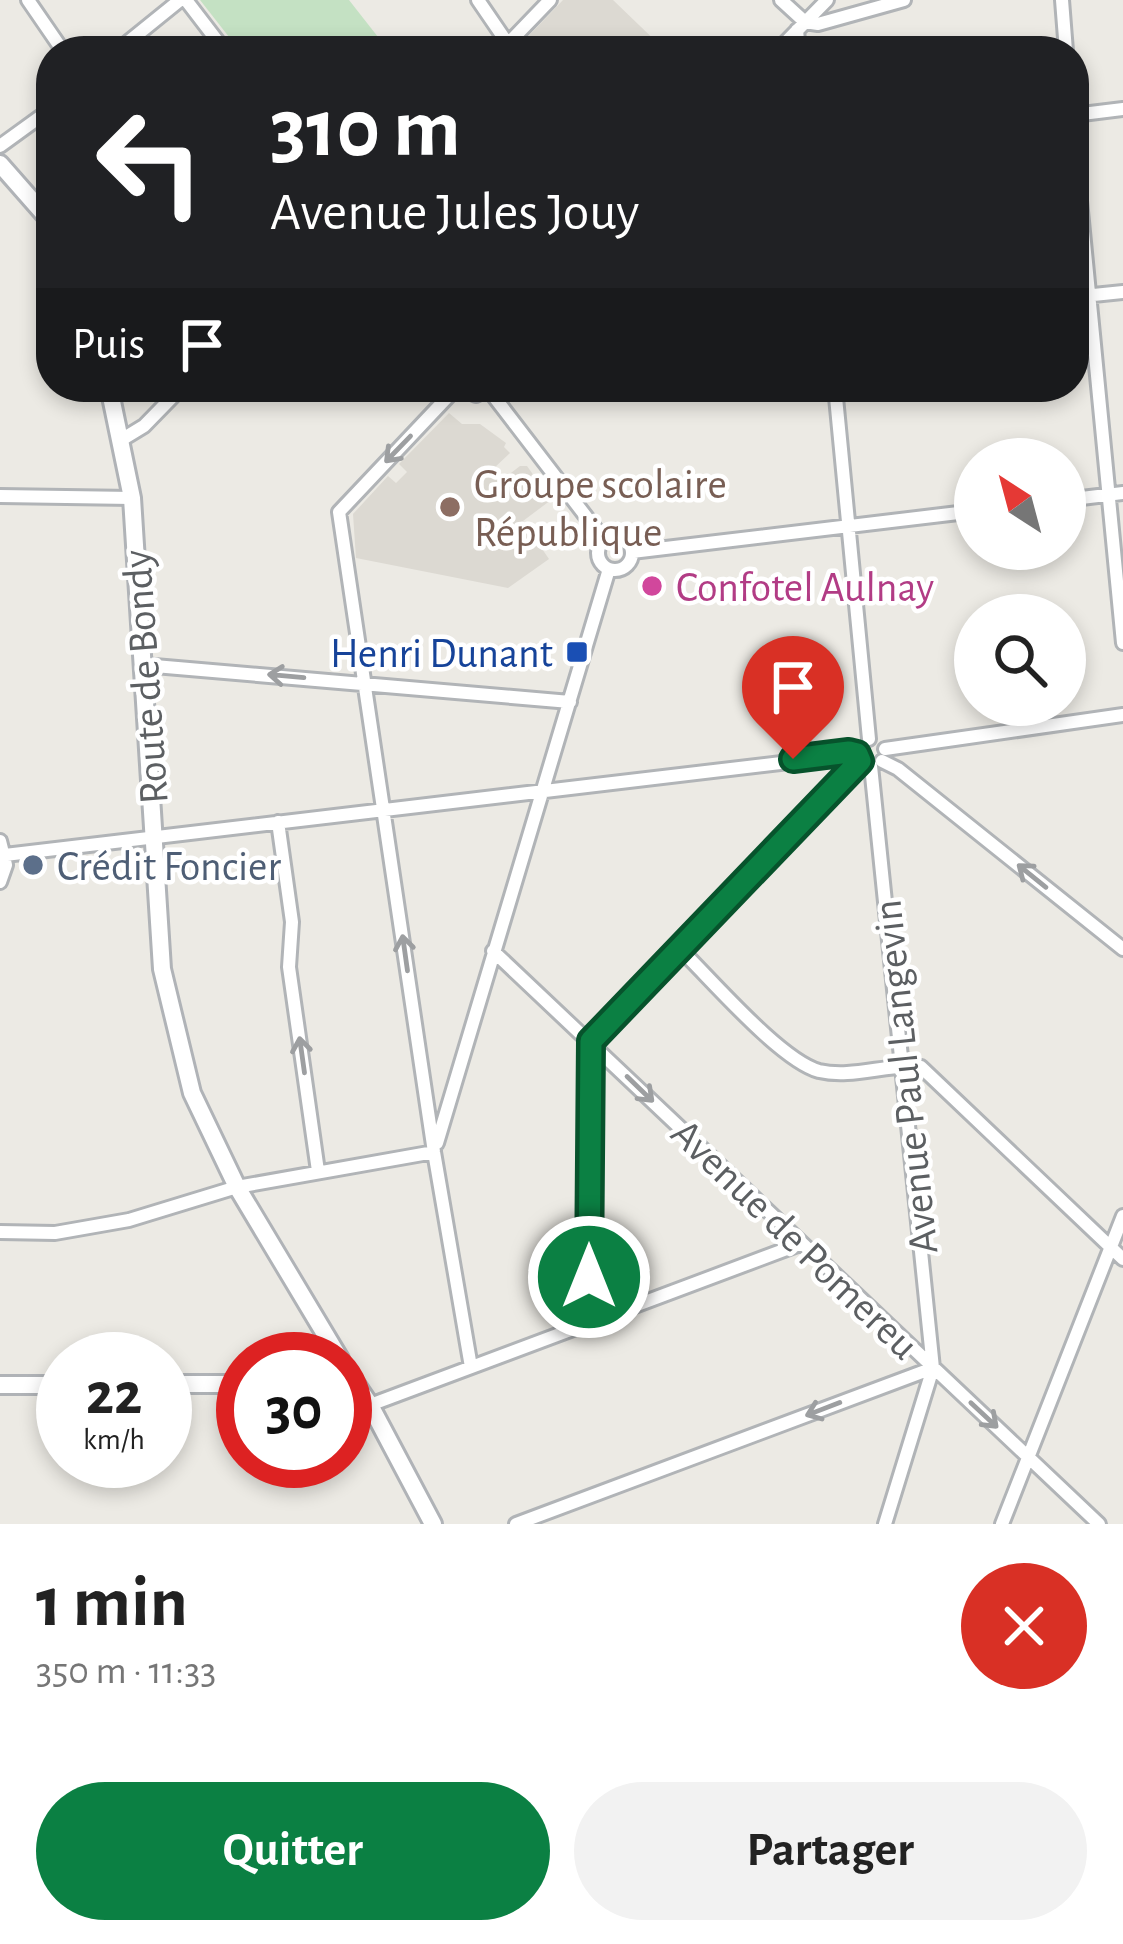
<!DOCTYPE html>
<html lang="fr">
<meta charset="utf-8">
<style>
body{margin:0;font-family:"Alegreya Sans",sans-serif;background:#f2f2f2;color:#222;height:100vh;display:flex;flex-direction:column;font-size:45px;white-space:nowrap}
*{box-sizing:border-box;margin:0}
p{font-size:39px;color:#767676}
.icon{flex:none;width:66px;height:66px;fill:none;stroke:currentColor;stroke-width:2;stroke-linecap:round;stroke-linejoin:round}
.map{position:relative;height:1524px;overflow:hidden}
.drawer{display:flex;flex-direction:column;background:#fff;flex:1}
.drawer>*{flex:none}
.hud{position:absolute;left:36px;top:36px;width:1053px;height:366px;border-radius:48px;box-shadow:0 6px 18px #0003;background:#202124;color:#fff;overflow:hidden}
.needle{width:78px;rotate:324deg}
.fabs{position:absolute;left:954px;top:438px;display:grid;gap:24px}
.fabs a{display:grid;place-items:center;width:132px;height:132px;border-radius:50%;background:#fff;box-shadow:0 6px 18px #0003;font-size:60px}
.speed{position:absolute;left:36px;top:1332px;display:flex;gap:24px;font-size:60px;font-weight:700;text-align:center}
.speed>*{display:grid;place-content:center;width:156px;height:156px;border-radius:50%;background:#fff;box-shadow:0 6px 18px #0003;line-height:1}
.speed small{font-size:30px;font-weight:400}
.speed .limit{border:18px solid #d22;background:#fff;color:#111}
.pin{position:absolute;display:grid;place-items:center;width:102px;height:102px;color:#fff;margin:-123px -51px;border-radius:50% 50% 50% 0;rotate:-45deg;box-shadow:0 0 12px #0007}
.pin .icon{rotate:45deg}
.me{position:absolute;width:132px;margin:-66px;rotate:0deg;stroke-linejoin:round;filter:drop-shadow(0 0 9px #0008)}
.turn{display:flex;align-items:center;gap:42px;height:252px;padding:0 36px;font-size:54px}
.turn .icon{width:156px;height:156px;stroke-width:2.5}
.turn b{display:block;font-size:84px;line-height:102px}
.then{display:flex;align-items:center;height:114px;padding:0 36px;background:#0003;gap:24px;font-size:45px}
.round{display:grid;place-items:center;flex:none;width:126px;height:126px;border-radius:63px;background:#f2f2f2}
.headline{display:flex;align-items:center;justify-content:space-between;height:204px;padding:0 36px}
h1{font-size:72px;font-weight:600;line-height:90px}
.action{display:flex;gap:24px;margin-top:auto;padding:24px 36px}
.action a{flex:1;height:138px;border-radius:72px;background:#0b8043;color:#fff;font-size:48px;font-weight:600;line-height:138px;text-align:center}
.action a+a{background:#f2f2f2;color:#222}
.map>svg:first-child{display:block}
.education{fill:#dcd9d2}
.green{fill:#c4e1c3}
.lines{fill:none;stroke-linecap:round;stroke-linejoin:round}
.street-casing{stroke:#b1b4b7;stroke-width:18}
.secondary-casing{stroke:#b0b3b7;stroke-width:22}
.street{stroke:#fff;stroke-width:12}
.secondary{stroke:#fff;stroke-width:16}
.oneway{stroke:#9d9fa1}
.route-casing{stroke:#07532c;stroke-width:30}
.route{stroke:#0b8043;stroke-width:21}
.education-dot{fill:#8d6e63;stroke:#fff;stroke-width:4.5}
.hotel-dot{fill:#d1479c;stroke:#fff;stroke-width:4.5}
.transit-dot{fill:#1a4fb4;stroke:#fff;stroke-width:4.5}
.service-dot{fill:#5c6f8a;stroke:#fff;stroke-width:4.5}
.labels{text-anchor:middle;stroke-width:9;stroke-linejoin:round;paint-order:stroke}
.education-label{font-size:42px;fill:#785e54;stroke:#fff;text-anchor:start}
.hotel-label{font-size:42px;fill:#b23c85;stroke:#fff;text-anchor:start}
.transit-label{font-size:42px;fill:#164399;stroke:#fff;text-anchor:end}
.street-label{font-size:42px;fill:#5c5f62;stroke:#fff}
.service-label{font-size:42px;fill:#4e5e75;stroke:#fff;text-anchor:start}
</style>
<div class="map">
<svg width="1123" height="1524" viewBox="0 0 1123 1524">
<rect width="100%" height="100%" fill="#eceae4"/>
<path class="education" d="M 563,0 L 613,0 L 666,51 L 520,51 L 517,48 Z
M 449,413 L 462,424 L 480,424 L 506,443 L 504,447 L 510,453 L 492,470 L 502,480 L 520,466 L 527,466 L 551,500 L 523,521 L 549,559 L 508,588 L 356,558 L 353,514 L 388,476 L 396,483 L 407,472 L 399,464 Z"/>
<path class="green" d="M 200,0 L 349,0 L 389,51 L 240,51 Z"/>
<g class="lines">
<g class="street-casing">
<path id="street" d="M 28,0 L 63,51
M 186,0 L 225,51
M 478,0 L 508,44
M 781,0 L 805,22 L 818,24 L 904,0
M 1062,0 L 1066,51
M 797,30 L 799,51
M 117,51 L 180,0
M 501,51 L 550,0
M 777,51 L 827,0
M 1074,115 L 1123,109
M 1074,139 L 1123,643
M 0,146 L 51,109
M 1074,297 L 1123,292
M 457,387 L 339,512 L 434,1152 L 471,1367
M 457,387 L 476,395 L 492,387
M 835,387 L 869,739
M 489,390 L 604,540
M 121,440 L 144,426 L 182,387
M 0,496 L 132,498
M 1065,500 L 1123,493
M598 553a17 17 0 1 1 34 0a17 17 0 1 1-34 0Z
M 632,552 L 975,511
M 143,665 L 570,702
M 885,749 L 1123,715
M 882,761 L 898,769 L 1123,949
M 871,766 L 933,1368 L 885,1524
M 278,822 L 292,922 L 289,967 L 318,1171
M 0,841 L 6,865 L 0,882
M 5,855 L 857,754
M 680,949 C 711,979 780,1060 819,1071 C 853,1079 888,1063 921,1067 L 1123,1259
M 493,951 L 1099,1524
M 437,1143 L 609,569
M 0,1232 L 55,1233 L 129,1220 L 237,1187 L 434,1152
M 589,1324 L 591,1041 L 860,761
M 370,1405 L 800,1244
M 516,1524 L 933,1368
M 1002,1524 L 1123,1216"/>
</g>
<g class="secondary-casing">
<path id="secondary" d="M 0,164 L 51,222
M 109,387 L 132,498 L 162,969 L 192,1093 L 237,1187 L 340,1359
M 345,1368 L 370,1405 L 433,1524
M 165,1384 L 243,1384
M 0,1385 L 63,1385"/>
</g>
<use href="#street" class="street"/>
<use href="#secondary" class="secondary"/>
</g>
<defs><path id="oneway-shaft" d="M-6 0H5M1.5-3L5.5 0L1.5 3" fill="none" stroke-width="1.6" stroke-linecap="round" stroke-linejoin="round" transform="scale(3)"/></defs>
<g class="oneway">
<use href="#oneway-shaft" transform="translate(398 449) rotate(134)"/>
<use href="#oneway-shaft" transform="translate(286 676) rotate(-175)"/>
<use href="#oneway-shaft" transform="translate(1032 876) rotate(-141)"/>
<use href="#oneway-shaft" transform="translate(405 953) rotate(-98)"/>
<use href="#oneway-shaft" transform="translate(302 1055) rotate(-98)"/>
<use href="#oneway-shaft" transform="translate(640 1089) rotate(44)"/>
<use href="#oneway-shaft" transform="translate(823 1409) rotate(159)"/>
<use href="#oneway-shaft" transform="translate(984 1415) rotate(43)"/>
</g>
<g class="lines">
<g class="route-casing">
<path id="route" d="M 589,1277 L 591,1041 L 860,761 L 857,754 L 849,752 L 793,759"/>
</g>
<use href="#route" class="route"/>
</g>
<circle class="education-dot" cx="450" cy="507" r="12"/>
<circle class="hotel-dot" cx="652" cy="586" r="12"/>
<rect class="transit-dot" x="565" y="640" width="24" height="24" rx="6"/>
<circle class="service-dot" cx="33" cy="865" r="12"/>
<g class="labels">
<g class="education-label">
<text x="474" y="498">Groupe scolaire<tspan x="474" dy="48">République</tspan></text>
</g>
<g class="hotel-label">
<text x="676" y="601">Confotel Aulnay</text>
</g>
<g class="transit-label">
<text x="553" y="667">Henri Dunant</text>
</g>
<g class="street-label">
<text transform="translate(144 677) rotate(-94)" y="15">Route de Bondy</text>
<text transform="translate(904 1077) rotate(-96)" y="15">Avenue Paul Langevin</text>
<text transform="translate(796 1238) rotate(44)" y="15">Avenue de Pomereu</text>
</g>
<g class="service-label">
<text x="57" y="880">Crédit Foncier</text>
</g>
</g>
</svg>
<div class="fabs">
<a><svg class="needle" viewBox="-14 -14 28 28"><path d="M0-13l5 13h-10z" fill="#e53935"/><path d="M0 13l5-13h-10z" fill="#767676"/></svg></a>
<a><svg class="icon" aria-label="search" viewBox="0 0 24 24"><circle cx="10" cy="10" r="6"/><path d="M15 15l6 6"/></svg></a>
</div>
<div class="speed"><div>22<small>km/h</small></div><div class="limit">30</div></div>
<div class="pin" style="left:793px;top:759px;background:#d93025"><svg class="icon" aria-label="arrive" viewBox="0 0 24 24"><path d="M6 21V4h12l-3 4 3 4H6"/></svg></div>
<svg class="me" style="left:589px;top:1277px" viewBox="-20 -20 40 40"><circle r="17" fill="#0b8043" stroke="#fff" stroke-width="3"/><path d="M0-11L8 9 0 5-8 9z" fill="#fff"/></svg>
<div class="hud">
<div class="turn"><svg class="icon" aria-label="left" viewBox="0 0 24 24"><path d="M17 20v-9H6M10 6l-5 5 5 5"/></svg><div><b>310 m</b>Avenue Jules Jouy</div></div>
<div class="then">Puis<svg class="icon" aria-label="arrive" viewBox="0 0 24 24"><path d="M6 21V4h12l-3 4 3 4H6"/></svg></div>
</div>
</div>
<section class="drawer">
<div class="headline"><div><h1>1 min</h1><p>350 m · 11:33</p></div><a class="round" style="background:#d93025;color:#fff"><svg class="icon" aria-label="close" viewBox="0 0 24 24"><path d="M6 6l12 12M18 6L6 18"/></svg></a></div>
<div class="action"><a>Quitter</a><a>Partager</a></div>
</section>
